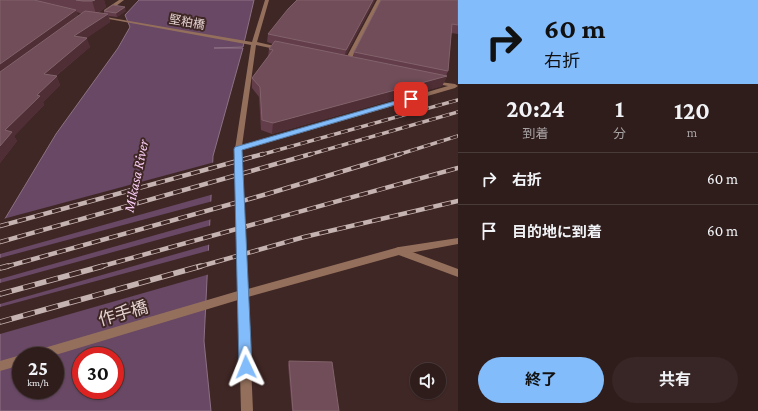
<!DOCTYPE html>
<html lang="ja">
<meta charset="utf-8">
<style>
body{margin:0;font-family:"Crimson Pro","Noto Sans JP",serif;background:#372625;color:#f1f3f6;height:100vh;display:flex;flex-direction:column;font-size:15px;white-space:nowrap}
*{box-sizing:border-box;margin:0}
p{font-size:13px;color:#a7a2a3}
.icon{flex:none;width:22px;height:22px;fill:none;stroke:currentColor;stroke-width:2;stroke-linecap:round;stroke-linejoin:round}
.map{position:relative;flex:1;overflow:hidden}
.panel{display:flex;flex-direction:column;background:#2f1d1c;width:300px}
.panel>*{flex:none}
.guide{background:#83bcfb;color:#111;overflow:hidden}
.fabs{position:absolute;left:410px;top:363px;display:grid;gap:8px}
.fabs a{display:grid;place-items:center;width:36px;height:36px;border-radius:50%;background:#2f1d1c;box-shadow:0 1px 3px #0004,0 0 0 1px #4a3b3b;font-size:20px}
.speed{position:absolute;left:12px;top:347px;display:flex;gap:8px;font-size:20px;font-weight:700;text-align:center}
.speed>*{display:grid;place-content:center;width:52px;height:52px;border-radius:50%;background:#2f1d1c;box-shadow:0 1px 3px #0004,0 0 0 1px #4a3b3b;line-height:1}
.speed small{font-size:10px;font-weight:400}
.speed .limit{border:6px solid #d22;background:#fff;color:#111}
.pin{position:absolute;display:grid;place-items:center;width:34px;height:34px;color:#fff;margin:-17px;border-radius:8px;box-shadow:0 2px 6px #0006}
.me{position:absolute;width:44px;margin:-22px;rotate:358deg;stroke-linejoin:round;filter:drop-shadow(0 0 3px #0008)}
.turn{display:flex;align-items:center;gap:14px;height:84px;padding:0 20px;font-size:18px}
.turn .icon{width:52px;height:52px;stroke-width:2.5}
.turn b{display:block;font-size:28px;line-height:34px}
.eta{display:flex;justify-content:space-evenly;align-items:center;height:68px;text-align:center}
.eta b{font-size:24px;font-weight:700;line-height:28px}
.button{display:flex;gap:8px;margin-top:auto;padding:8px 20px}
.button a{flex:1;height:46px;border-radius:24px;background:#83bcfb;color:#111;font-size:16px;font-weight:700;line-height:46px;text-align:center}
.button a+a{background:#372625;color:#f1f3f6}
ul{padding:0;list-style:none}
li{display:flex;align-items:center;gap:12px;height:52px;padding:0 20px;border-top:1px solid #4a3b3b}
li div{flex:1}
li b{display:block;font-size:15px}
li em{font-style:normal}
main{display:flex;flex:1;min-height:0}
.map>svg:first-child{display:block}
.water{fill:#684864;stroke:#8d7184;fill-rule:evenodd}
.pier{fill:#3f2725}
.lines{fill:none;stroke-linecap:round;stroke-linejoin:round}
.minor{fill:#94705c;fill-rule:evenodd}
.tertiary{fill:#94705c;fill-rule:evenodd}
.rail-far2-casing{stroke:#c5b3b1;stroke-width:3.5}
.rail-far1-casing{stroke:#c5b3b1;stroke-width:4.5}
.rail-casing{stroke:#c5b3b1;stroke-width:5.5}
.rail-far2{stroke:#3f2725;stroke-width:2.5;stroke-dasharray:7;stroke-linecap:butt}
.rail-far1{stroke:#3f2725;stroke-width:3;stroke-dasharray:9;stroke-linecap:butt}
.rail{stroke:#3f2725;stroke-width:4;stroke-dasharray:12;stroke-linecap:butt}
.wall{fill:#633d4a;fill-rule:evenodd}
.shaded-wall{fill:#4f2e35}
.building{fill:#704d58;stroke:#82626b}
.route{fill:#83bcfb;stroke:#557aa3}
.labels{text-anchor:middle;stroke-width:4;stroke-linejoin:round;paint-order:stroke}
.far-street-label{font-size:12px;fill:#e3d2d0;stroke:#3f2725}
.water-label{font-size:15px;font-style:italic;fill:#f9ccf3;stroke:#3f2725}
.near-street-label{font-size:17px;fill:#e3d2d0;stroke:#3f2725}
</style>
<main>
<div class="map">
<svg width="458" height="411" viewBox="0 0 458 411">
<rect width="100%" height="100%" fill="#3f2725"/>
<path class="water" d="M 139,0 L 254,0 L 243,47 L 214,48 L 243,48 L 213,156 L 204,341 L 211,411 L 0,411 L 0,227 L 56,134 L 118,48 L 130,27 L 125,15 ZM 21,356 L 55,356 L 55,390 L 21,390 ZM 81,356 L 115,356 L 115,390 L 81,390 Z"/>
<path class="pier" d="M 215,162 L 214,194 L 0,254 L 0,223 L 3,219 Z
M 213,201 L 212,219 L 0,279 L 0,258 Z
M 212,225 L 211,244 L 0,304 L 0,283 Z
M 211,250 L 210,274 L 0,334 L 0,307 Z"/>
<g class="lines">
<path class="minor" d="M 119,0 L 124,0 L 108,12 L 104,12 L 104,10 Z
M 265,0 L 269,0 L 257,42 L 283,48 L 280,50 L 256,45 L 242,146 L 448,86 L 432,83 L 432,81 L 455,84 L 458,86 L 455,88 L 242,150 L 248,292 L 249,294 L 248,296 L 253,411 L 241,411 L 238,300 L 52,356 L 29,356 L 30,352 L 34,351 L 238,291 L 235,149 L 251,45 L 98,17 L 100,16 L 252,42 Z
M 377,0 L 381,0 L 350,62 L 345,63 L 344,62 Z
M 399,247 L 458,269 L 458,277 L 396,254 L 395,251 L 396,248 Z
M 21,355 L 24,356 L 21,356 L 21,365 L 0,371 L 0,361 Z"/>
<path class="tertiary" d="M 458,238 L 458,244 L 399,255 L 244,298 L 241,297 L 239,294 L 241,291 L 244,290 L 399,247 Z"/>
<g class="rail-far2-casing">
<path id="rail-far2" d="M 260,155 L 458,100
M 308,155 L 458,112
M 397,155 L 458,136"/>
</g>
<g class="rail-far1-casing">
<path id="rail-far1" d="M 0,226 L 263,154
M 0,242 L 311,154
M 5,267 L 267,194 L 400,154
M 99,267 L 458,168
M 198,267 L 304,237 L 458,201"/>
</g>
<g class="rail-casing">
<path id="rail" d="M 0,268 L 8,266
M 0,294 L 103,266
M 0,322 L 201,266"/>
</g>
<use href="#rail-far2" class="rail-far2"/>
<use href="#rail-far1" class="rail-far1"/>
<use href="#rail" class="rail"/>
</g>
<path class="wall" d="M 0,0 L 104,0 L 106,7 L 98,13 L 104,13 L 104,11 L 126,11 L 117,17 L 109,16 L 110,22 L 86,38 L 90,47 L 56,76 L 60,85 L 43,102 L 44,105 L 14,136 L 17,141 L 0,163 ZM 77,12 L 82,14 L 78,17 Z
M 375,0 L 346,55 L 353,57 L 354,52 L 458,0 L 458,34 L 451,33 L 448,71 L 446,76 L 447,76 L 442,86 L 272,134 L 261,130 L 259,97 L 252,88 L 252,78 L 268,57 L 269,49 L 273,44 L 267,42 L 268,34 Z
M 289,361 L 339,411 L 292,411 L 288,365 Z"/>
<path class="shaded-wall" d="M 92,0 L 104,0 L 106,7 L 96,14 Z
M 373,0 L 375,0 L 344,59 L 346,50 Z
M 125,7 L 126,11 L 117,17 L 116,13 Z
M 76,10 L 79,19 L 0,76 L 0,64 Z
M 108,14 L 110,22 L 77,45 L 74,36 Z
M 87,38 L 90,47 L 47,83 L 44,74 Z
M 57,76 L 60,85 L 43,102 L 44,105 L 14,136 L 17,141 L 0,163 L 0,146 L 5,130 L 37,95 Z
M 447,76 L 442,86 L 272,134 L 273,123 Z"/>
<path class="building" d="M 0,0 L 34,0 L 76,10 L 0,64 Z
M 76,0 L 95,0 L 92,1 L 83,1 Z
M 297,0 L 373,0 L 346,50 L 268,34 L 288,9 Z
M 381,0 L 458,0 L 458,25 L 452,24 L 448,71 L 354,52 Z
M 113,5 L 125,7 L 116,13 L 104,11 Z
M 85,11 L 108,14 L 74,36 L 87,38 L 44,74 L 57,76 L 37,95 L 40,96 L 5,130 L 12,132 L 0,146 L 0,72 Z
M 275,41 L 447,76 L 273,123 L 262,120 L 260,87 L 252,78 L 273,50 L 269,49 Z
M 289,361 L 332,362 L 339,411 L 293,411 Z"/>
<path class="route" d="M 409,97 L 415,99 L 242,150 L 252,367 L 250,372 L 246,373 L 241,372 L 239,367 L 234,149 L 235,147 Z"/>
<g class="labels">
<g class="far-street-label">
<text transform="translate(187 22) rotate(10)" y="4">堅粕橋</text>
</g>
<g class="water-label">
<text transform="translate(136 176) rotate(-78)" y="5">Mikasa River</text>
</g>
<g class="near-street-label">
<text transform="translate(123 313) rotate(-16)" y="6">作手橋</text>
</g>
</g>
</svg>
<div class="fabs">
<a><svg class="icon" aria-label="sound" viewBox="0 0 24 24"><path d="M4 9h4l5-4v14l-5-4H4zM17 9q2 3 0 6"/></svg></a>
</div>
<div class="speed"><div>25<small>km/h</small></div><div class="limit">30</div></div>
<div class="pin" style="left:411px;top:99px;background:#d93025"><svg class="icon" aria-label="arrive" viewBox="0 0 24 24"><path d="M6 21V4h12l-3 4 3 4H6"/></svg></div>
<svg class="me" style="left:246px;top:367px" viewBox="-20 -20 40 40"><path d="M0-17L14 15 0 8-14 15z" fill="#83bcfb" stroke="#fff" stroke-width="4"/></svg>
</div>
<section class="panel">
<div class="guide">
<div class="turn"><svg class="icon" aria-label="right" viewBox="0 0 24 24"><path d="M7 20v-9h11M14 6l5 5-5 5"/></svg><div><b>60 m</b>右折</div></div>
</div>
<div class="eta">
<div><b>20:24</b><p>到着</p></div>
<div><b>1</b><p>分</p></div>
<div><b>120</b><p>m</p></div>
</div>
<ul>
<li><svg class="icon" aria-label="right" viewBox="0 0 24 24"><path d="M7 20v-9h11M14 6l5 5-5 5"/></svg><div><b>右折</b></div><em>60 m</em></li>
<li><svg class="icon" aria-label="arrive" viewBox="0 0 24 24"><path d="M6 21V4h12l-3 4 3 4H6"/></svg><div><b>目的地に到着</b></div><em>60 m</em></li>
</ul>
<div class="button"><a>終了</a><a>共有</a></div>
</section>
</main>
